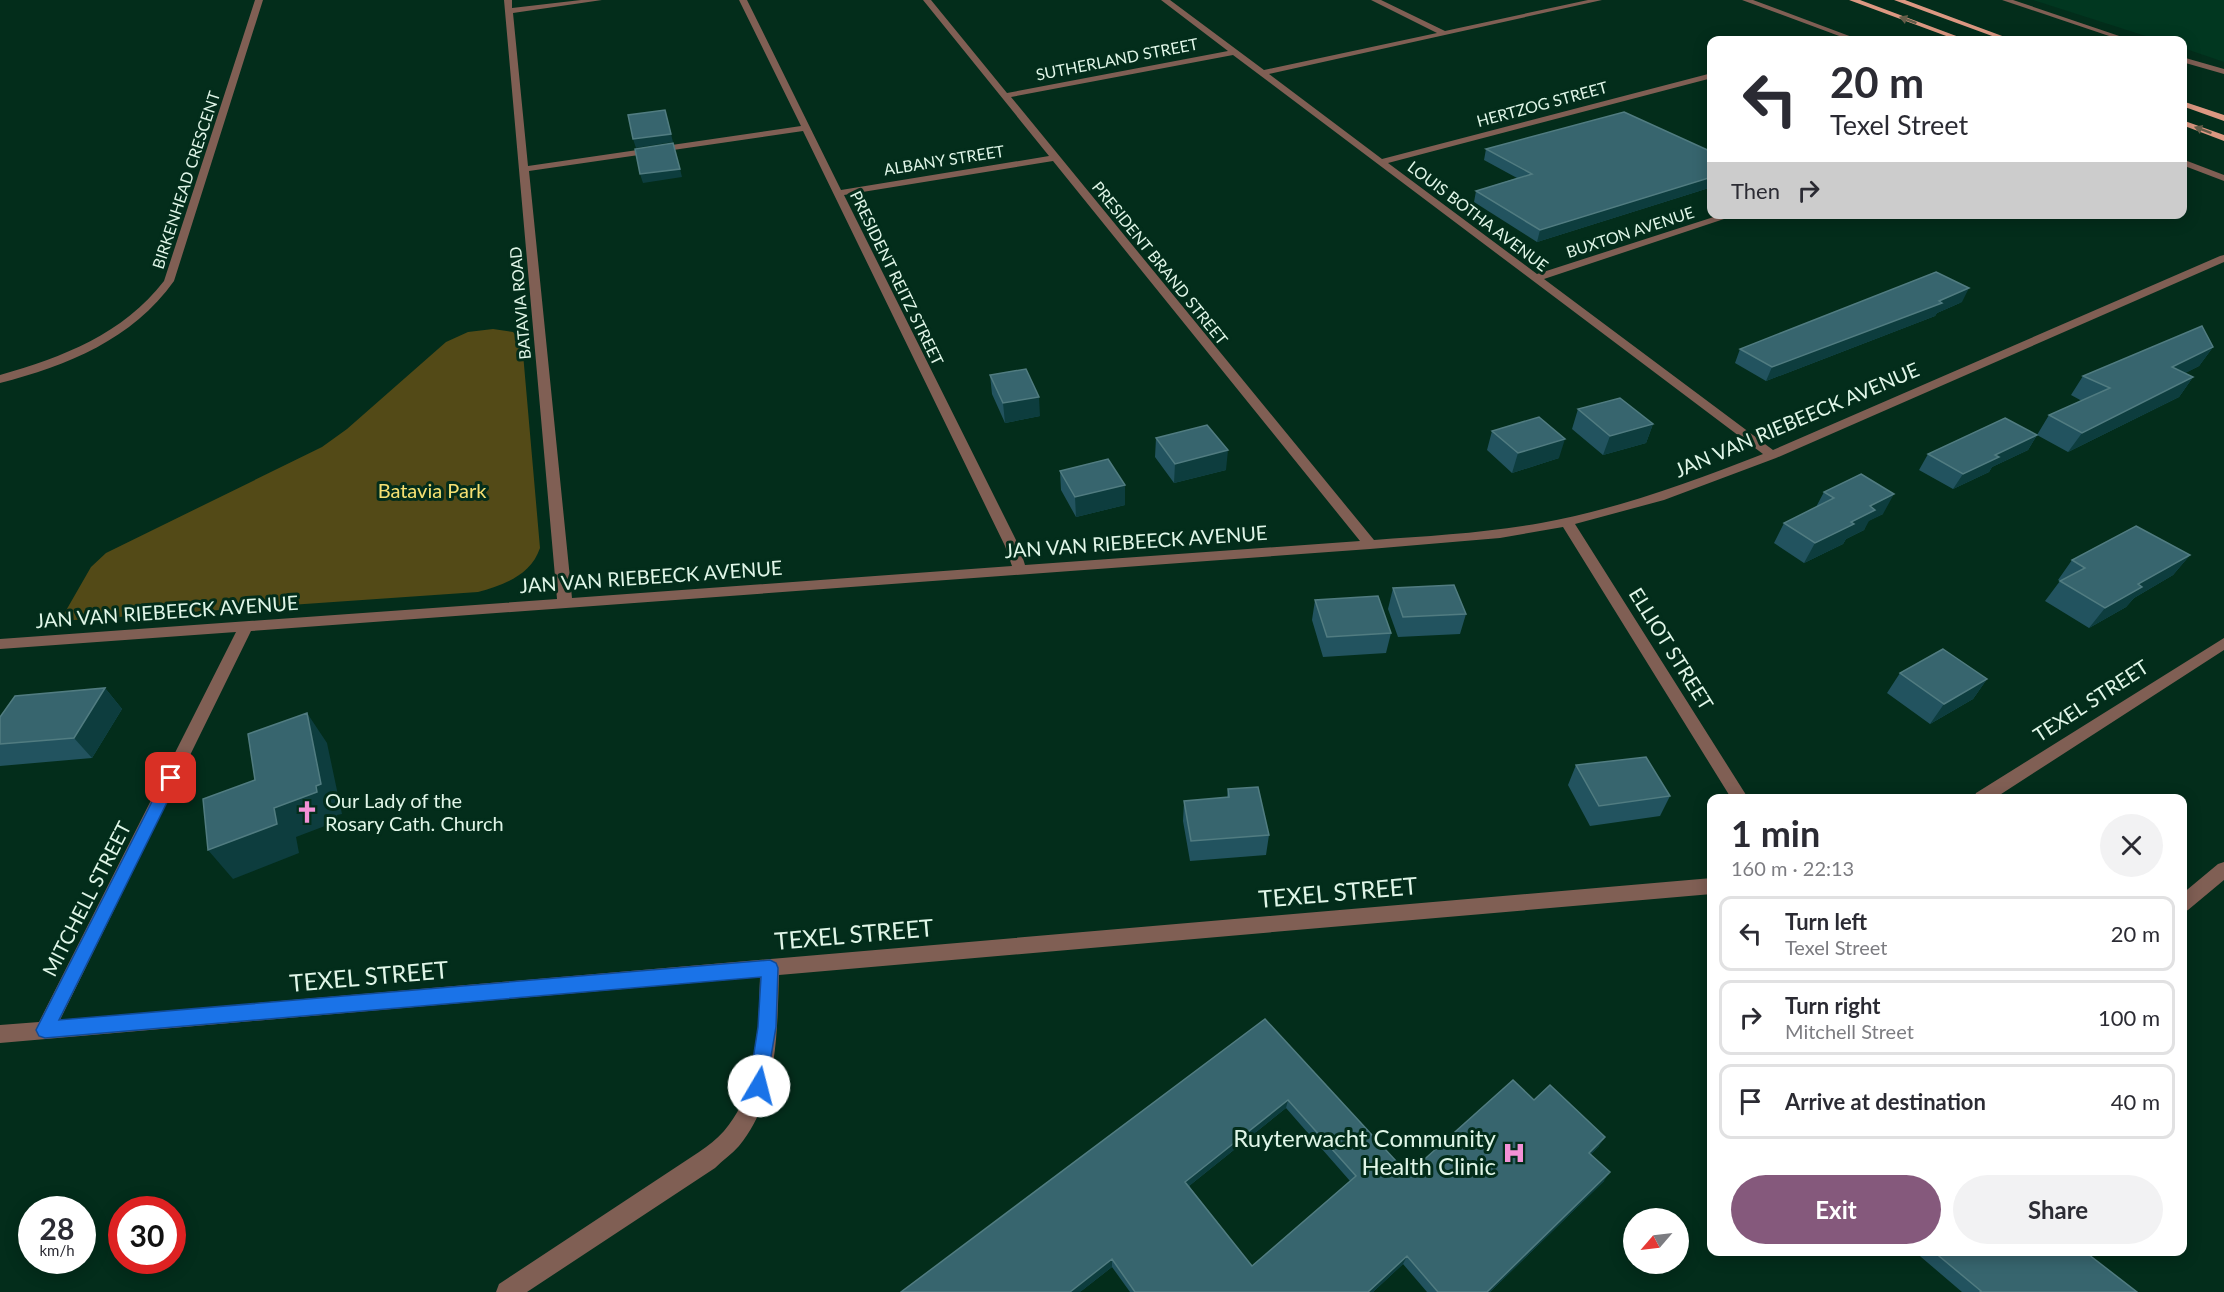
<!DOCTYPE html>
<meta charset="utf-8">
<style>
body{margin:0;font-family:Lato,sans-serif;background:#f2f2f3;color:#2b2b33;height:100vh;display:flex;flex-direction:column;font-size:22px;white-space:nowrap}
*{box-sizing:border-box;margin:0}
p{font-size:20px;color:#7c7c81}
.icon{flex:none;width:33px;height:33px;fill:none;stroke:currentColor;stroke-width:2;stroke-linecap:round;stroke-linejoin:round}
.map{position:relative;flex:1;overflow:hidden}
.panel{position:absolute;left:1707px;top:794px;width:480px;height:462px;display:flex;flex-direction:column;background:#fff;border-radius:12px;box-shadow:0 3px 15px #0003}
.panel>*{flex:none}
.banner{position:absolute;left:1707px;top:36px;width:480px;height:183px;border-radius:12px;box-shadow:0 3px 15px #0003;background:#fff;color:#2b2b33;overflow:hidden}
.needle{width:39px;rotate:242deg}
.tools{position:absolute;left:1623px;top:1208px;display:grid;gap:12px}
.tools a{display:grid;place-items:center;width:66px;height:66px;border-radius:50%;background:#fff;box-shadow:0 3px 15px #0003;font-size:30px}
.speed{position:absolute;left:18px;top:1196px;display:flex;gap:12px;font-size:30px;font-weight:700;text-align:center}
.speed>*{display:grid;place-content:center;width:78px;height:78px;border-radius:50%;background:#fff;box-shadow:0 3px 15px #0003;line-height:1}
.speed small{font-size:15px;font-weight:400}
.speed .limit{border:9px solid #d22;background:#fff;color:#111}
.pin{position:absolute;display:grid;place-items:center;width:51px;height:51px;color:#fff;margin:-26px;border-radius:12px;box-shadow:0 3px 9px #0006}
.me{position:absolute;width:66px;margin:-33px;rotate:8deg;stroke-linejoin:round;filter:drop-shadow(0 0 4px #0008)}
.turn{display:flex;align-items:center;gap:21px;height:126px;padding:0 24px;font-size:27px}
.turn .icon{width:78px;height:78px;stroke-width:2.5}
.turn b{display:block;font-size:42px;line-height:51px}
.then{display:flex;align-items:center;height:57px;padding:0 24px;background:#0003;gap:12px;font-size:22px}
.round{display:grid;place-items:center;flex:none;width:63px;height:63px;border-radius:32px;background:#f2f2f3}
.overview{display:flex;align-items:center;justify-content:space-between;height:102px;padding:0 24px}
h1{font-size:36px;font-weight:700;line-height:45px}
.button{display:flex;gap:12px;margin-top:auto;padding:12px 24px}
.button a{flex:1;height:69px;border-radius:36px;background:#85597c;color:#fff;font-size:24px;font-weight:700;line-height:69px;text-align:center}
.button a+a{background:#f2f2f3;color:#2b2b33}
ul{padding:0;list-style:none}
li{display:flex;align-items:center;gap:18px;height:75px;margin:0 12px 9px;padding:0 12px;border:3px solid #e1e1e2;border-radius:12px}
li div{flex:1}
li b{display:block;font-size:22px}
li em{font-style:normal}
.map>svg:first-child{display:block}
.built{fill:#013720}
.green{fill:#534a17}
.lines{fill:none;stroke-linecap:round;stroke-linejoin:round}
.minor{fill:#805f54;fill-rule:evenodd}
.major{fill:#dc9882;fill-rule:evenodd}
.wall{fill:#22535f;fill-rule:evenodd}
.shaded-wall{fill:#0d3d3e}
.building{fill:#37656e;stroke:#517c81;stroke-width:1.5;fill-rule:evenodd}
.oneway{fill:#655d49}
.route{fill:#1a73e8;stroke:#114b97;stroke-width:1.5}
.labels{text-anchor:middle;stroke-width:6;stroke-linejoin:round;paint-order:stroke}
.far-street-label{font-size:16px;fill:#e0f6e8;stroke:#032d1b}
.street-label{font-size:20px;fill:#e0f6e8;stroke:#032d1b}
.park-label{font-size:20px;fill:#f5e072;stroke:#032d1b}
.poi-label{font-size:20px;fill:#e0f6e8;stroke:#032d1b;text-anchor:start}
.near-street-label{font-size:24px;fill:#e0f6e8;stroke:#032d1b}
.near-poi-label{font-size:24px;fill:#e0f6e8;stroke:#032d1b;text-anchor:end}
</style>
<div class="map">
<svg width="2224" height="1292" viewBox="0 0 2224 1292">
<rect width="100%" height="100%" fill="#032d1b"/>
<path class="built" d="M 2033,0 L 2224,0 L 2224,62 L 2183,48 L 2182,40 L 2158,40 Z"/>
<path class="green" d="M 493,329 L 513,332 L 522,342 L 540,548 C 531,575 504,585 478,592 L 60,621 L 91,567 L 106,553 L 322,447 L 347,429 L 446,342 L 468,332 Z"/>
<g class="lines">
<path class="minor" d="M 255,0 L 263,0 L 174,281 C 133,339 67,366 0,383 L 0,375 C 63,357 123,334 164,281 Z
M 504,0 L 512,0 L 512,8 L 581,0 L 602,0 L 513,13 L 528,166 L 801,126 L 739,0 L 747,0 L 841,190 L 1049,156 L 923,0 L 931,0 L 1007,93 L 1228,51 L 1161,0 L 1170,0 L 1264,70 L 1437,33 L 1371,0 L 1381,0 L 1445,31 L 1588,0 L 1602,0 L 1269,74 L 1382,159 L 1712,73 L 1712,78 L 1388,163 L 1537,274 L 1723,214 L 1739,214 L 1544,279 L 1773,450 L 2220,256 L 2224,255 L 2224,262 L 1776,458 L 1664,500 L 1575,524 L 1748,798 L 1731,798 L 1563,527 L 1500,538 L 1370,549 L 251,631 L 60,1020 L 1712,878 L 1712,894 L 779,975 C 777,1033 778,1098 739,1146 C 732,1154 723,1160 715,1168 L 527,1292 L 496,1292 L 499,1284 L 699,1152 C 708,1146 717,1139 724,1131 C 760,1090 758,1028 760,977 L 0,1043 L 0,1025 L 39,1022 L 236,632 L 0,649 L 0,639 L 557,599 ZM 1233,55 L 1763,454 C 1691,482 1618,509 1541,523 C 1486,533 1429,536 1374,540 L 1011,97 ZM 803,131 L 1005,546 L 1012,566 L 572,598 L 529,171 ZM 1053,161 L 1360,541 L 1025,565 L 1019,546 L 844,195 Z
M 1742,0 L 1753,0 L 1860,40 L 1850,40 Z
M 2002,0 L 2013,0 L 2131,40 L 2121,40 Z
M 2182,57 L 2224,69 L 2224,74 L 2182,62 Z
M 2182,159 L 2224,175 L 2224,181 L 2182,165 Z
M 2224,638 L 2224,650 L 1995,798 L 1974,798 L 1976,793 Z
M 2224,862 L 2224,880 L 2188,910 L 2182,913 L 2182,894 L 2218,864 Z"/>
<path class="major" d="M 1849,0 L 1860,0 L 1967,40 L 1957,40 Z
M 1894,0 L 1905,0 L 2013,40 L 2003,40 Z
M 2182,101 L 2224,115 L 2224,121 L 2182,106 Z
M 2182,120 L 2224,135 L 2224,141 L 2182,125 Z"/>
</g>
<path class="wall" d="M 1486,149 L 1712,152 L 1712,187 L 1537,242 L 1474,202 L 1476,191 L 1517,178 L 1484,160 Z
M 1962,302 L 1937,313 L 1935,316 L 1766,381 L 1735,363 L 1740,349 Z
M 2213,347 L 2199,366 L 2185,373 L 2193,377 L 2179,397 L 2068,452 L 2037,435 L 2028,450 L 1992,467 L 1989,472 L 1953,489 L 1919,470 L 1928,454 L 2037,435 L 2049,415 L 2082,401 L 2071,395 L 2083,376 Z
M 990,375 L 1040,416 L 1005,423 L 992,394 Z
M 1578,409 L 1653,424 L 1646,443 L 1603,455 L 1572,429 Z
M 1492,431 L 1559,458 L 1512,473 L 1487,450 Z
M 1156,438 L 1226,470 L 1174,483 L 1155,457 Z
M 1060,471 L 1125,485 L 1125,505 L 1076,517 L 1061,490 Z
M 1824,492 L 1883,514 L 1868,521 L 1864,530 L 1846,539 L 1843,544 L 1804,563 L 1774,543 L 1784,523 L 1816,507 Z
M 2190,555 L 2173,575 L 2134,598 L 2126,607 L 2089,628 L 2045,601 L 2060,581 L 2058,580 L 2072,560 Z
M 1393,588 L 1466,614 L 1460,634 L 1398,637 L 1388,609 Z
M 1315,600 L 1391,633 L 1386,653 L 1323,657 L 1312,620 Z
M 1900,673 L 1987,679 L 1973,699 L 1930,724 L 1887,693 Z
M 105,688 L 122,709 L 92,758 L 0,766 L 0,717 Z
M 1576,765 L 1670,796 L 1660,816 L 1590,826 L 1568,785 Z
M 1228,789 L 1269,835 L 1266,855 L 1190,861 L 1183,821 L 1184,801 L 1227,797 Z
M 1265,1019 L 1408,1174 L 1534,1100 L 1599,1146 L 1591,1154 L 1604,1181 L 1490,1292 L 1427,1292 L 1403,1264 L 1373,1292 L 1130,1292 L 1112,1267 L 1080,1292 ZM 1286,1108 L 1350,1181 L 1252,1266 L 1189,1186 Z
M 1914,1251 L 2084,1251 L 2137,1292 L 1962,1292 Z"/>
<path class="shaded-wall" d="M 671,134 L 673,142 L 636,148 L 633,139 Z
M 680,169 L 682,177 L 643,183 L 640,174 Z
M 1712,177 L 1712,187 L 1537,242 L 1540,230 Z
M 1969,288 L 1962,302 L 1937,313 L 1935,316 L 1766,381 L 1772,367 Z
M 2213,347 L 2199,366 L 2158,387 L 2172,367 Z
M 2193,377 L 2179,397 L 2068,452 L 2082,433 Z
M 1039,397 L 1040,416 L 1005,423 L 1003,403 Z
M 1653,424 L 1646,443 L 1603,455 L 1610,436 Z
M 2037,435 L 2028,450 L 1992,467 L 1989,472 L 1953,489 L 1963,474 L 1995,455 Z
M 1565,439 L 1559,458 L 1512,473 L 1518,453 Z
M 1228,450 L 1226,470 L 1174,483 L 1175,464 Z
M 1125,485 L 1125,505 L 1076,517 L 1075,497 Z
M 1894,494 L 1883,514 L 1869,521 L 1864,530 L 1846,539 L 1843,544 L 1804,563 L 1815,543 L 1851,522 L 1870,506 Z
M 2190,555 L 2173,575 L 2134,598 L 2126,607 L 2089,628 L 2105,608 L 2138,584 Z
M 1987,679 L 1973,699 L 1930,724 L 1944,704 Z
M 105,688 L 122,709 L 92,758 L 74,738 Z
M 307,713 L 327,743 L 342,814 L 337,815 L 338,821 L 296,837 L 299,853 L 233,879 L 208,850 L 274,808 Z
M 1288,1100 L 1286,1108 L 1184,1190 L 1185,1182 Z
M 1605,1137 L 1599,1146 L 1584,1161 L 1589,1153 Z
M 1610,1172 L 1604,1181 L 1490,1292 L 1487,1292 Z
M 1407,1256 L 1403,1264 L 1373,1292 L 1368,1292 Z
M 1112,1259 L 1112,1267 L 1080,1292 L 1070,1292 Z"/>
<path class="building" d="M 665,110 L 671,134 L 633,139 L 628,115 Z
M 1624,112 L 1712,152 L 1712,177 L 1540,230 L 1476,191 L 1532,174 L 1486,149 Z
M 673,143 L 680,169 L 640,174 L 635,149 Z
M 1936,272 L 1969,288 L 1939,301 L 1942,303 L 1772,367 L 1740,349 Z
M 2202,326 L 2213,347 L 2172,367 L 2193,377 L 2082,433 L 2049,415 L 2110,388 L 2083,376 Z
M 1026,369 L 1039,397 L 1003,403 L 990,375 Z
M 1620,398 L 1653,424 L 1610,436 L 1578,409 Z
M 1539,417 L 1565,439 L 1518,453 L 1492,431 Z
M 2005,418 L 2037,435 L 1995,455 L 1999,457 L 1963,474 L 1928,454 Z
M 1207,425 L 1228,450 L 1175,464 L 1156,438 Z
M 1108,459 L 1125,485 L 1075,497 L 1060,471 Z
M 1861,474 L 1894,494 L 1870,506 L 1875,510 L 1851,522 L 1854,524 L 1815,543 L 1784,523 L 1834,498 L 1824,492 Z
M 2136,526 L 2190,555 L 2138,584 L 2142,587 L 2105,608 L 2060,581 L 2085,568 L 2072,560 Z
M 1454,585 L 1466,614 L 1403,617 L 1393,588 Z
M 1378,596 L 1391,633 L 1327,637 L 1315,600 Z
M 1943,649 L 1987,679 L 1944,704 L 1900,673 Z
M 105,688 L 74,738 L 0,744 L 0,717 L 15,696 Z
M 307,713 L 321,784 L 316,786 L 317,792 L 274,808 L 277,824 L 208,850 L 203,799 L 255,780 L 248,734 Z
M 1646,757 L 1670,796 L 1599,806 L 1576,765 Z
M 1258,787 L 1269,835 L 1191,841 L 1184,801 L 1229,797 L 1228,789 Z
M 1265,1019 L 1408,1174 L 1513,1080 L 1534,1100 L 1550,1085 L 1605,1137 L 1589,1153 L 1610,1172 L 1487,1292 L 1438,1292 L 1407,1256 L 1368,1292 L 1135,1292 L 1112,1259 L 1070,1292 L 901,1292 ZM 1288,1100 L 1356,1176 L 1252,1266 L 1185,1182 Z
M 1933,1251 L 2084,1251 L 2137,1292 L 1980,1292 L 1981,1291 Z"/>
<defs><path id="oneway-solid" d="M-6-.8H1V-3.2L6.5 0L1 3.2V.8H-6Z" transform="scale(1.5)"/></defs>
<g class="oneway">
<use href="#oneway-solid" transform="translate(1908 20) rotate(-160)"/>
<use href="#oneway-solid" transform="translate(2203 130) rotate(-160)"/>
</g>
<path class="route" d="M 171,772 L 176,774 L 179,778 L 59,1020 L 770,960 L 776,963 L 778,968 L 776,1027 L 765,1092 L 759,1095 L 752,1092 L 749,1086 L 758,1027 L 761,977 L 45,1038 L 39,1036 L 36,1030 L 39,1024 L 164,778 L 166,774 Z"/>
<defs>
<g id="church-bare" transform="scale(1.8)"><path d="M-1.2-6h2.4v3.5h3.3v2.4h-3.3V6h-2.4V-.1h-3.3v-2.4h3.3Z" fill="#f391d6" stroke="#032d1b" stroke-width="2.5" paint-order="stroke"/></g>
<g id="hospital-bare" transform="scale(1.8)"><path d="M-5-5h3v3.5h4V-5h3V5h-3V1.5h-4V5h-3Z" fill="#f391d6" stroke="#032d1b" stroke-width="2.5" paint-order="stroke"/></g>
</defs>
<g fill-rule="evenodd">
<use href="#church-bare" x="307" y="812"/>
<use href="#hospital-bare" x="1514" y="1153"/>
</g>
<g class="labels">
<g class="far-street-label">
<text transform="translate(1117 59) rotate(-11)" y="6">SUTHERLAND STREET</text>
<text transform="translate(1542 104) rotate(-15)" y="6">HERTZOG STREET</text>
<text transform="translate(944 160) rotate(-9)" y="6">ALBANY STREET</text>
<text transform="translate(186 180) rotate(-72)" y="6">BIRKENHEAD CRESCENT</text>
<text transform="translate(1478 216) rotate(37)" y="6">LOUIS BOTHA AVENUE</text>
<text transform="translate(1630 232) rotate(-18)" y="6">BUXTON AVENUE</text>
<text transform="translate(1160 263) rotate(51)" y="6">PRESIDENT BRAND STREET</text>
<text transform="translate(897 278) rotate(64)" y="6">PRESIDENT REITZ STREET</text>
<text transform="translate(520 303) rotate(-95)" y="6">BATAVIA ROAD</text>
</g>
<g class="street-label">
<text transform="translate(1797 420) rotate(-23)" y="7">JAN VAN RIEBEECK AVENUE</text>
<text transform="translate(1136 542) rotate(-4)" y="7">JAN VAN RIEBEECK AVENUE</text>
<text transform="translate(651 577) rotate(-4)" y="7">JAN VAN RIEBEECK AVENUE</text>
<text transform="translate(167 612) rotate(-4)" y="7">JAN VAN RIEBEECK AVENUE</text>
<text transform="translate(1671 649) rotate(58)" y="7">ELLIOT STREET</text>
<text transform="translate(2091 701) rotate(-33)" y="7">TEXEL STREET</text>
<text transform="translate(87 899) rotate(-63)" y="7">MITCHELL STREET</text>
</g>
<g class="park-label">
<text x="432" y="498">Batavia Park</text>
</g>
<g class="poi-label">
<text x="325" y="808">Our Lady of the<tspan x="325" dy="23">Rosary Cath. Church</tspan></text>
</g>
<g class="near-street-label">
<text transform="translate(1338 893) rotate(-5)" y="8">TEXEL STREET</text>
<text transform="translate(854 935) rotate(-5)" y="8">TEXEL STREET</text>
<text transform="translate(369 977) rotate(-5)" y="8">TEXEL STREET</text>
</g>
<g class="near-poi-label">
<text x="1496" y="1147">Ruyterwacht Community<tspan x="1496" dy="28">Health Clinic</tspan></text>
</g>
</g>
</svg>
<div class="tools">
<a><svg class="needle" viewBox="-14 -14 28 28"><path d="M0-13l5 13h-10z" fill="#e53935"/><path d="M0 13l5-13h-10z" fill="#7c7c81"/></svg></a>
</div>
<div class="speed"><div>28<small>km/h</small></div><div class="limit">30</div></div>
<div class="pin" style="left:171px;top:778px;background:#d93025"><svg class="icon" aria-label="arrive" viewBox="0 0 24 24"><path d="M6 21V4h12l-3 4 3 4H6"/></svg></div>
<svg class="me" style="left:759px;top:1086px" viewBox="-20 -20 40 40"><circle r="19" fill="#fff"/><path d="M0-13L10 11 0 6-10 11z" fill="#1a73e8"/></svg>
<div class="banner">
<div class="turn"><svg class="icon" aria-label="left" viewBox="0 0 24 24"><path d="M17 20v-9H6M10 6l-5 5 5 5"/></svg><div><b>20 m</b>Texel Street</div></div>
<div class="then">Then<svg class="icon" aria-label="right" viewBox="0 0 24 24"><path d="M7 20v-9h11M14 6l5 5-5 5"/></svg></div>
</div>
<section class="panel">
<div class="overview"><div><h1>1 min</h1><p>160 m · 22:13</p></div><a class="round"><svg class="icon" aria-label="close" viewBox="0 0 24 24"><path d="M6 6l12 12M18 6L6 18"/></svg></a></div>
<ul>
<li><svg class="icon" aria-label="left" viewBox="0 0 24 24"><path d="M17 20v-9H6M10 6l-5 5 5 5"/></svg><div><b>Turn left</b><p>Texel Street</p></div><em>20 m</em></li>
<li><svg class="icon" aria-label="right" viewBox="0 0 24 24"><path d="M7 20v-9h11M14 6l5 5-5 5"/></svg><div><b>Turn right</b><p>Mitchell Street</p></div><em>100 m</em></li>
<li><svg class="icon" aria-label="arrive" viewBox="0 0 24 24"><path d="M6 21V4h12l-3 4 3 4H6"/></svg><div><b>Arrive at destination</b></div><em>40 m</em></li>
</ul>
<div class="button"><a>Exit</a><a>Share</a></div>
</section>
</div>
